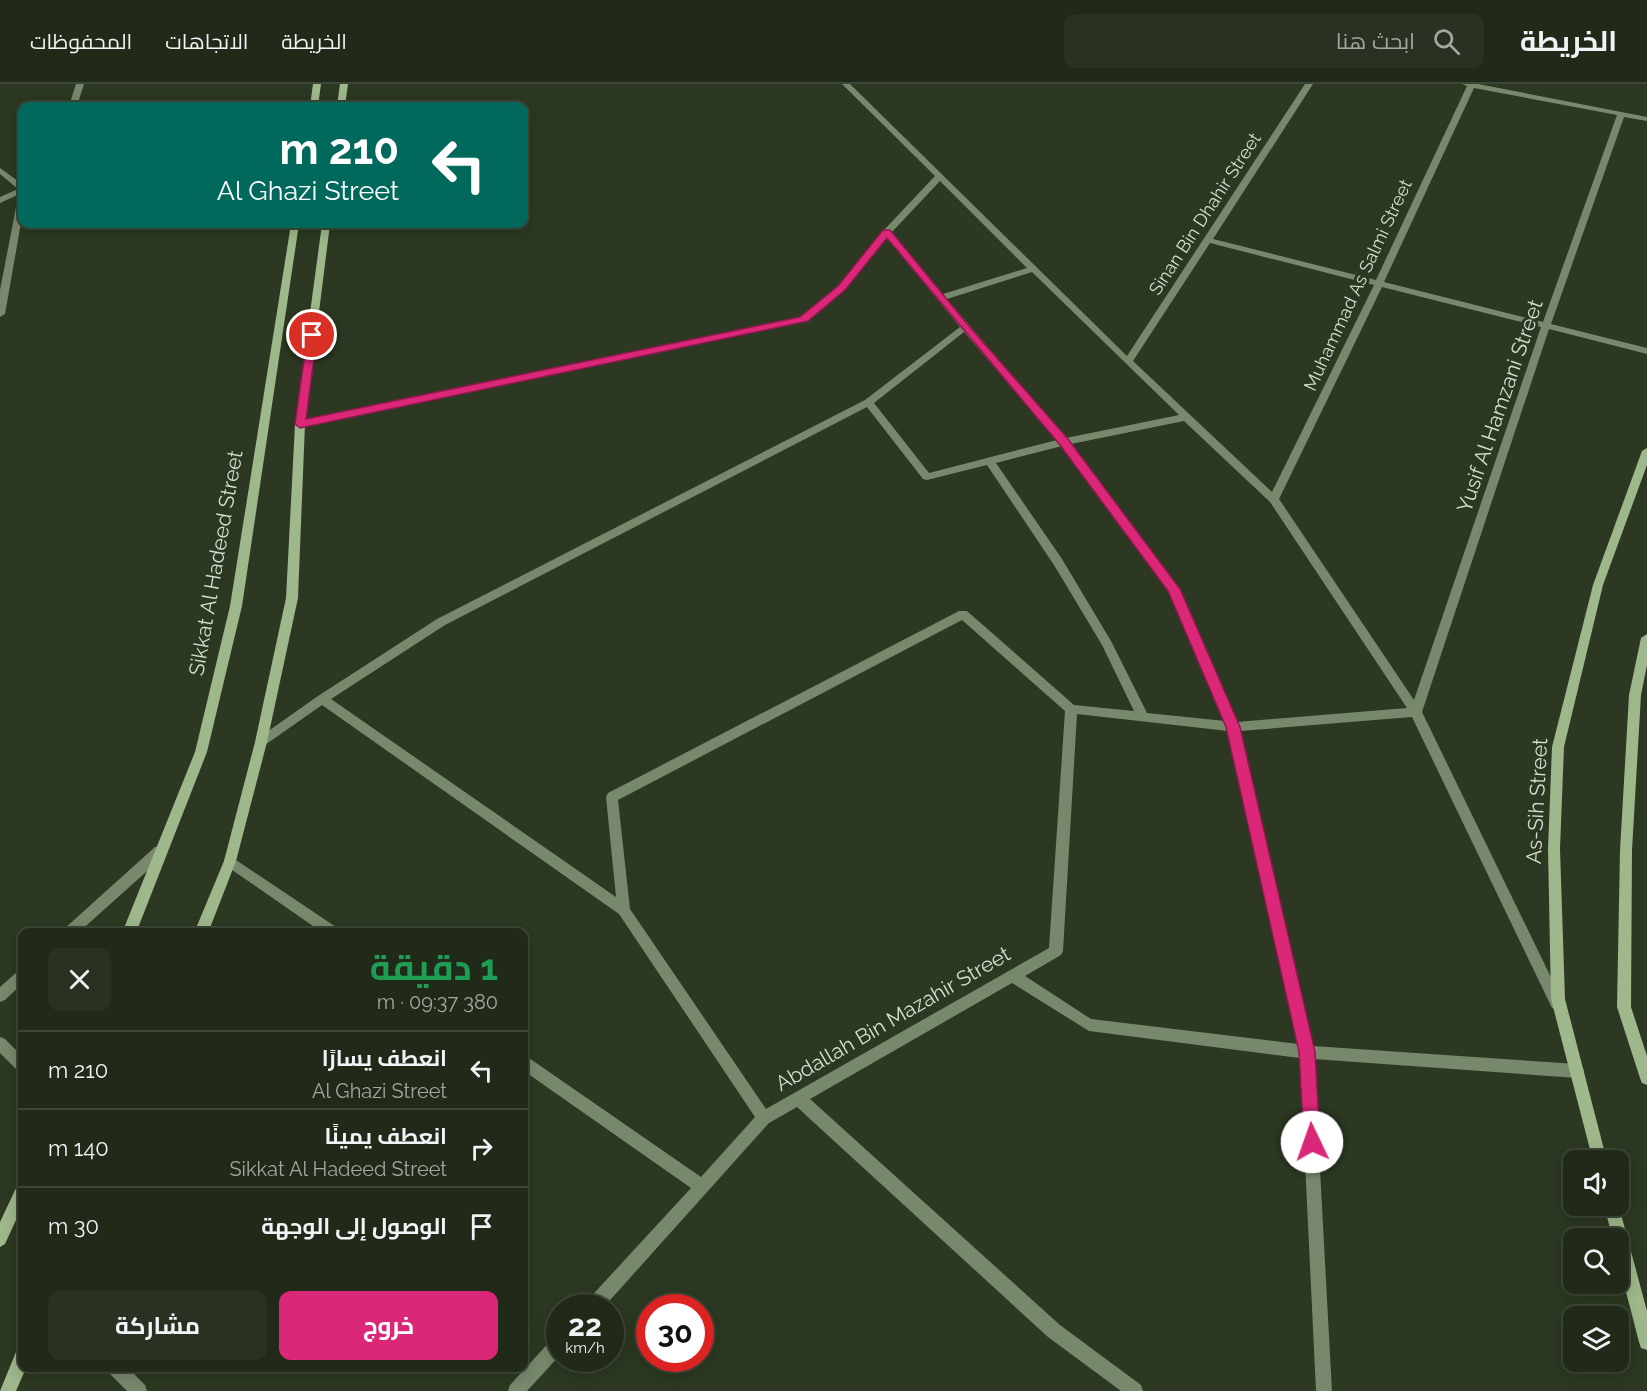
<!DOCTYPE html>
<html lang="ar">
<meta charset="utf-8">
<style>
body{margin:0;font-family:Raleway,Cairo,sans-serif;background:#293222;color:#f1f3f6;direction:rtl;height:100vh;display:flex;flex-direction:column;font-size:22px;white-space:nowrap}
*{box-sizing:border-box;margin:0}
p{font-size:20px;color:#a2a7a2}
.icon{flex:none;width:33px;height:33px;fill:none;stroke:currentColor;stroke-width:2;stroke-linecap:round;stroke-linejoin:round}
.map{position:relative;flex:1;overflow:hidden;direction:ltr}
.panel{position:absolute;left:18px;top:844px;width:510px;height:444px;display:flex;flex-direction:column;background:#212a19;border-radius:12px;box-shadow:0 3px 15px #0003,0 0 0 2px #3e4638;direction:rtl}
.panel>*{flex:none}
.top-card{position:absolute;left:18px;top:18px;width:510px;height:126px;border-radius:12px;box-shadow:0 3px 15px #0003,0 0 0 2px #3e4638;direction:rtl;background:#00695c;color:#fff;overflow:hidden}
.tools{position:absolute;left:1563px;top:1066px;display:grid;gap:12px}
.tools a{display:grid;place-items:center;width:66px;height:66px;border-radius:12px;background:#212a19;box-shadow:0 3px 15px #0003,0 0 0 2px #3e4638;font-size:30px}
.speed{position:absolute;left:546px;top:1210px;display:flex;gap:12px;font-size:30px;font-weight:700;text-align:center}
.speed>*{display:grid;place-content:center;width:78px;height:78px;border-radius:50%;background:#212a19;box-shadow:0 3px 15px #0003,0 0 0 2px #3e4638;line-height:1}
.speed small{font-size:15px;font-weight:400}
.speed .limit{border:9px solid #d22;background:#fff;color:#111}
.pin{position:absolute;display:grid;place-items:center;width:51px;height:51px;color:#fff;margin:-26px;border:3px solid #fff;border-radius:50%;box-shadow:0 2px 6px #0007}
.me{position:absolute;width:66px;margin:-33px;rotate:357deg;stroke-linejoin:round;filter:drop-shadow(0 0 4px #0008)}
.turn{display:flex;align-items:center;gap:21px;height:126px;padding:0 30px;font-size:27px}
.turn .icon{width:78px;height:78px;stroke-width:2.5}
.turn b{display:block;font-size:42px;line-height:51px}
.round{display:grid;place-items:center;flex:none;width:63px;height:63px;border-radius:12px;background:#293222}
.summary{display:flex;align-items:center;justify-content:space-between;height:102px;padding:0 30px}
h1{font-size:36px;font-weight:700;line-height:45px;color:#1e9e55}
.action{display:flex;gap:12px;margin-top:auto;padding:12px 30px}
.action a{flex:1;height:69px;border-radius:12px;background:#db2777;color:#fff;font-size:24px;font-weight:700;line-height:69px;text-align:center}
.action a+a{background:#293222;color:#f1f3f6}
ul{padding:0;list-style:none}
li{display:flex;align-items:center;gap:18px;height:78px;padding:0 30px;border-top:2px solid #3e4638}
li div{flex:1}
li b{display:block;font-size:22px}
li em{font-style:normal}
header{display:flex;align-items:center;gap:36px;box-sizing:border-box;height:84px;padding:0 30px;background:#212a19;border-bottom:2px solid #3e4638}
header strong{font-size:28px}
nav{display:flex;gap:33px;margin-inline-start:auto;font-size:21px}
.search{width:420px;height:54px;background:#293222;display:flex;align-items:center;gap:15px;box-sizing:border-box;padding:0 21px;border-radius:12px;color:#a2a7a2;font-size:22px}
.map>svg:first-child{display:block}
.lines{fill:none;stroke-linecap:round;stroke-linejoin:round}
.street{fill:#78886c;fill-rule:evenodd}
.secondary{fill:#9eb78b;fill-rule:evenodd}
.route{fill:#db2777;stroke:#8e194d;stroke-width:1.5}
.labels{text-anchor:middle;stroke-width:6;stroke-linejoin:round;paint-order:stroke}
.far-street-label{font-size:18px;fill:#d5decf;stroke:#2c3821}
.street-label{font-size:21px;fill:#d5decf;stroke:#2c3821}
</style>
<header>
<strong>الخريطة</strong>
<div class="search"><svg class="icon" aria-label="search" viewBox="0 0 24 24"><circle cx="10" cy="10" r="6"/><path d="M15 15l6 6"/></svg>ابحث هنا</div>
<nav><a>الخريطة</a><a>الاتجاهات</a><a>المحفوظات</a></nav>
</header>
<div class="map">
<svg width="1647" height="1307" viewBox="0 0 1647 1307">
<rect width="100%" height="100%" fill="#2c3821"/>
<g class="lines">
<path class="street" d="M 76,0 L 84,0 L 77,22 L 69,22 Z
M 842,0 L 850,0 L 1127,272 L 1305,0 L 1313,0 L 1213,155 L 1376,196 L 1467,2 L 1462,0 L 1478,0 L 1647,33 L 1647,37 L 1624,33 L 1551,240 L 1647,264 L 1647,270 L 1549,245 L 1422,628 L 1562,916 L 1564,920 L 1562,924 L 1557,926 L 1552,924 L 1412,633 L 1240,647 L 1313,962 L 1577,980 L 1582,982 L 1584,987 L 1582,992 L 1577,994 L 1314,975 L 1332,1307 L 1316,1307 L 1300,974 L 1089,947 L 1012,899 L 810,1015 L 1060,1241 L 1141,1301 L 1143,1307 L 1121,1307 L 1048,1253 L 797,1023 L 769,1039 L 603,1224 L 584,1224 L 586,1218 L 691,1104 L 524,987 L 524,972 L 529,974 L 701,1093 L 755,1033 L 619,830 L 322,621 L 265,661 L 257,661 L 255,658 L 257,655 L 318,612 L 437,535 L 865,316 L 960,243 L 887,154 L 845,206 L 807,237 L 300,343 L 295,340 L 300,337 L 801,233 L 839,202 L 884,146 L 935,92 ZM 1474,4 L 1617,31 L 1543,238 L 1384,198 ZM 940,97 L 1027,184 L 943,210 L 892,148 ZM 1210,159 L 1374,201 L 1272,408 L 1133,277 ZM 1032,188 L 1179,331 L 1066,354 L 947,215 ZM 1382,203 L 1541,243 L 1414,616 L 1279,415 ZM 964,248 L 1057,356 L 929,389 L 874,319 ZM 867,323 L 923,395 L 927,396 L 987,381 L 1054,481 L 1102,561 L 1134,627 L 1074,621 L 967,527 L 959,527 L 608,709 L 606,713 L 616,813 L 331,615 L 445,541 ZM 1184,337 L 1270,418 L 1407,624 L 1237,638 L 1178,502 L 1071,360 ZM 1062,362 L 1169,507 L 1225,637 L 1147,629 L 1111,557 L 1062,475 L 996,379 ZM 962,536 L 1065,627 L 1049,864 L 766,1025 L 630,825 L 618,716 ZM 1077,630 L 1228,647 L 1298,960 L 1091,935 L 1025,892 L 1061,871 L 1063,867 Z
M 0,84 L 22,100 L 22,109 L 0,119 L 0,113 L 18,105 L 0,90 Z
M 22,110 L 22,133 L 5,230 L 0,233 L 0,206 L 18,113 Z
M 160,762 L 165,763 L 166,767 L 165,771 L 78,849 L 62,849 L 64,845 L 155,763 Z
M 230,772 L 339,845 L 341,849 L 323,849 L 225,781 L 224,777 L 225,773 Z
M 22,886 L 22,900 L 5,916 L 0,918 L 0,903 L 17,888 Z
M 0,953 L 5,955 L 22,972 L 22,988 L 17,986 L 0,969 Z
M 560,1251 L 560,1271 L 527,1307 L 508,1307 L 510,1301 L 554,1253 Z
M 108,1284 L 128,1284 L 145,1301 L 147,1307 L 127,1307 L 110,1290 Z"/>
<path class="secondary" d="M 313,0 L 321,0 L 318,22 L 310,22 Z
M 340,0 L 348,0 L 345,22 L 337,22 Z
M 291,140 L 299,140 L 242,522 L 207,668 L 136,849 L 122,849 L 195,668 L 230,522 Z
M 322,140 L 330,140 L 305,340 L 298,514 L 267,658 L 236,777 L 208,849 L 194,849 L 224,777 L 255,658 L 286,514 L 295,340 Z
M 1647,364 L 1647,381 L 1603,501 L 1564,663 L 1560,765 L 1565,915 L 1607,1077 L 1593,1077 L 1551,915 L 1548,765 L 1552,663 L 1593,501 L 1642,367 Z
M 1647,550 L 1647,581 L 1641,611 L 1632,766 L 1631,923 L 1647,972 L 1647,1001 L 1642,999 L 1640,994 L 1617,923 L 1620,766 L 1629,611 L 1641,554 Z
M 22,1099 L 22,1123 L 5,1160 L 0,1163 L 0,1138 L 17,1102 Z
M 1618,1119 L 1647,1227 L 1647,1266 L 1641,1264 L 1639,1258 L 1618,1177 L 1618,1155 L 1613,1155 L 1604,1122 L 1618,1122 Z
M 22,1266 L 22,1284 L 26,1284 L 16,1307 L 0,1307 L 16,1268 Z"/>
</g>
<path class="route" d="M 883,146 L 890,146 L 968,241 L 1068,355 L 1180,505 L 1240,643 L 1315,968 L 1320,1058 L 1318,1064 L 1312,1066 L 1306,1064 L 1304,1058 L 1299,968 L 1226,643 L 1168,507 L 1060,361 L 887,154 L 845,206 L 808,237 L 300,344 L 295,340 L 308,248 L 315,248 L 317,251 L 306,335 L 800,233 L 838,202 Z"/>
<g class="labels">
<g class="far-street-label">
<text transform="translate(1205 130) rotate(-57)" y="6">Sinan Bin Dhahir Street</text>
<text transform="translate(1358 201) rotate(-65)" y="6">Muhammad As Salmi Street</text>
</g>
<g class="street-label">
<text transform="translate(1500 322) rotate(-71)" y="7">Yusif Al Hamzani Street</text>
<text transform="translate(216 479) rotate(-80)" y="7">Sikkat Al Hadeed Street</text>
<text transform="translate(1537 717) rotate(-87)" y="7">As-Sih Street</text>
<text transform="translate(893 935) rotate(-30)" y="7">Abdallah Bin Mazahir Street</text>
</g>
</g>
</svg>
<div class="tools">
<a><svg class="icon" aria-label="sound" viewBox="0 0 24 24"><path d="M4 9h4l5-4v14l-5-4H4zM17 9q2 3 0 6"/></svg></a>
<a><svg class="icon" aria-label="search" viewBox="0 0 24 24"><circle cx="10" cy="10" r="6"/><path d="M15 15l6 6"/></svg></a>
<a><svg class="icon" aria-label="layers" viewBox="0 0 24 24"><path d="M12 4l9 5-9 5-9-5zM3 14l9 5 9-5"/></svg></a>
</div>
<div class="speed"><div>22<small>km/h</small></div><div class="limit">30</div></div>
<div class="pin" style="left:312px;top:251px;background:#d93025"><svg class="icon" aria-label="arrive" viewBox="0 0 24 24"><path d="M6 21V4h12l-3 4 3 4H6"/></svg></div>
<svg class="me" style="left:1312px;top:1058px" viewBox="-20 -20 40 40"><circle r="19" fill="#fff"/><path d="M0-13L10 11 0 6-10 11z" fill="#db2777"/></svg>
<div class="top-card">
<div class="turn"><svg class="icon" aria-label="left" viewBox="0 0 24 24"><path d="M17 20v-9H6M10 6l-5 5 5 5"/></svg><div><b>210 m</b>Al Ghazi Street</div></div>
</div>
<section class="panel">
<div class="summary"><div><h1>1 دقيقة</h1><p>380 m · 09:37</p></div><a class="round"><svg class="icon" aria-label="close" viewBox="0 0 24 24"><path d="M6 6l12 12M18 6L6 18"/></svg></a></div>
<ul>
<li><svg class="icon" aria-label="left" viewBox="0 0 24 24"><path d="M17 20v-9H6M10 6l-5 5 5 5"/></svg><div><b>انعطف يسارًا</b><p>Al Ghazi Street</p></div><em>210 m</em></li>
<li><svg class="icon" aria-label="right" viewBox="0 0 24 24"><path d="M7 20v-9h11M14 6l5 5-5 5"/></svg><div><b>انعطف يمينًا</b><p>Sikkat Al Hadeed Street</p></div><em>140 m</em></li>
<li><svg class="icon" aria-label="arrive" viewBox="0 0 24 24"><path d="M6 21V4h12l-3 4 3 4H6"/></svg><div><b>الوصول إلى الوجهة</b></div><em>30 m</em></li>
</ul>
<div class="action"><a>خروج</a><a>مشاركة</a></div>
</section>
</div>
